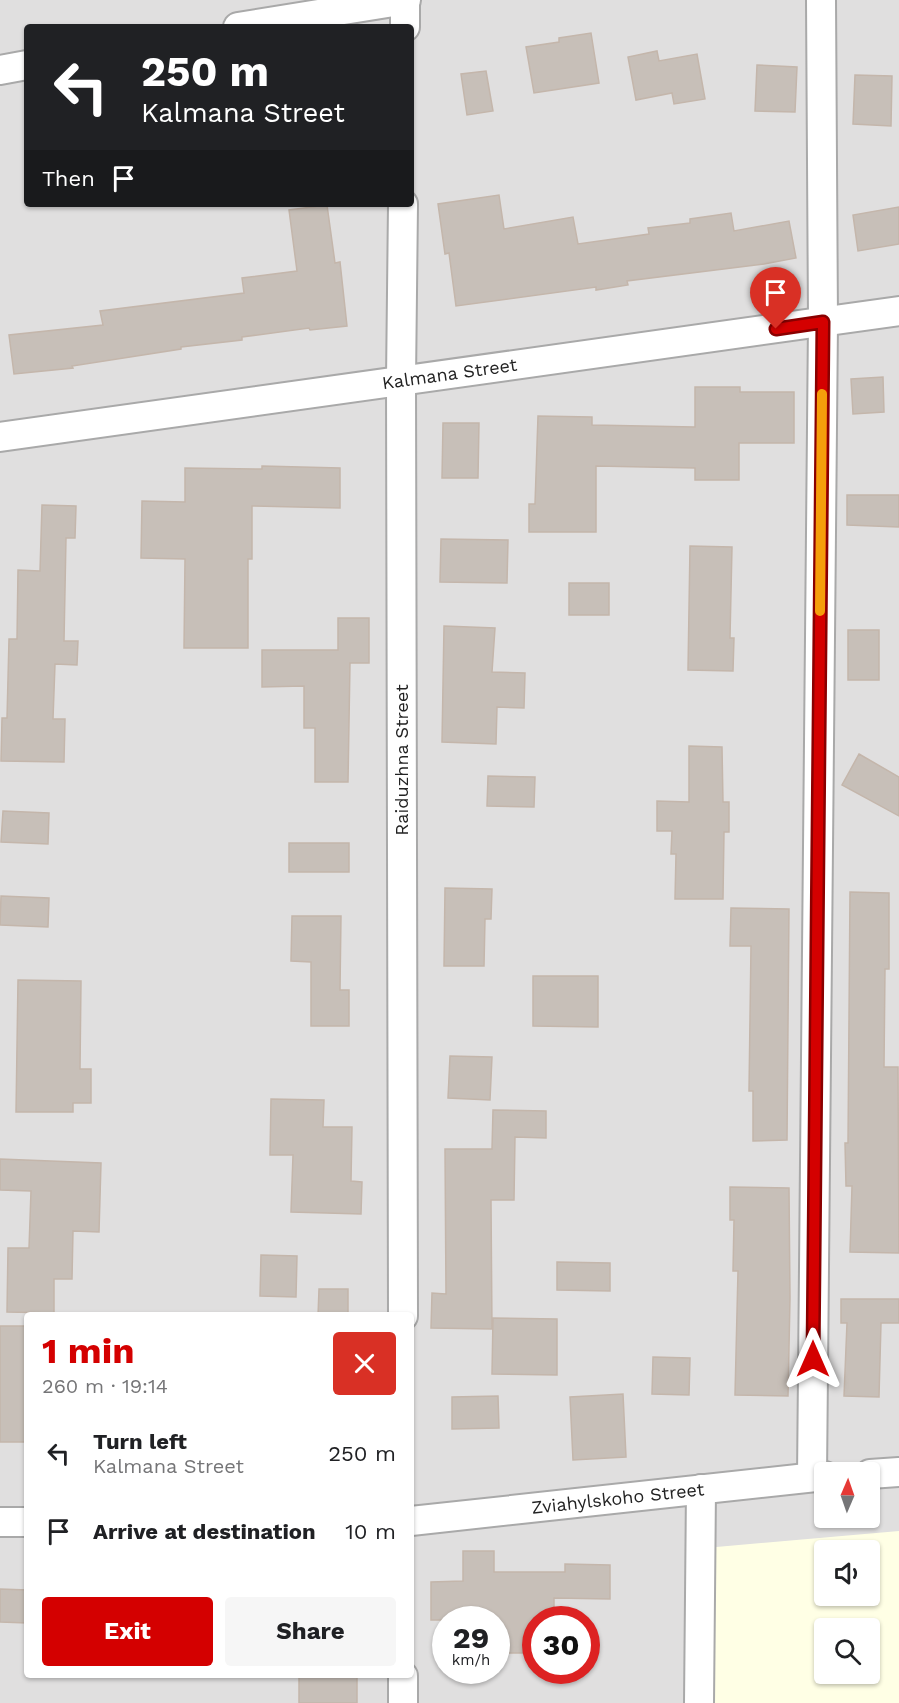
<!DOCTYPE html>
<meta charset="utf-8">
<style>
body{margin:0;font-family:"Work Sans",sans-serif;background:#f6f6f6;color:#202124;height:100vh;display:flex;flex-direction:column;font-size:22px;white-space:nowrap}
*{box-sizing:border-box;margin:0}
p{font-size:20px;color:#757577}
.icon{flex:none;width:33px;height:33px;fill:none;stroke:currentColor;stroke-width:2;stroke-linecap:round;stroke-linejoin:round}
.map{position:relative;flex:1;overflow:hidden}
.panel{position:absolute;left:24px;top:1312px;width:390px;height:366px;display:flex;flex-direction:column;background:#fff;border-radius:6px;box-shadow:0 2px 4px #0004}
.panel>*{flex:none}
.guide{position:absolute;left:24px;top:24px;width:390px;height:183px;border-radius:6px;box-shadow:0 2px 4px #0004;background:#202124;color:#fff;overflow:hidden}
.needle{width:39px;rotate:2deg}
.buttons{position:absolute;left:814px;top:1462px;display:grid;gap:12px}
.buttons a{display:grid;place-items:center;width:66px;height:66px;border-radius:6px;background:#fff;box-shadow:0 2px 4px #0004;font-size:30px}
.speed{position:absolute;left:432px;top:1606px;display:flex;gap:12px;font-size:30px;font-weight:700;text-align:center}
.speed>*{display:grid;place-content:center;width:78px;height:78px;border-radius:50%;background:#fff;box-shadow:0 2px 4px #0004;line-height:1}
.speed small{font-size:15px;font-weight:400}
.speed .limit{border:9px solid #d22;background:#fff;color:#111}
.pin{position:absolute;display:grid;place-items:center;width:51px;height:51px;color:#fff;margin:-62px -26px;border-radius:50% 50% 50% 0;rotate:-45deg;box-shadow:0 0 6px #0007}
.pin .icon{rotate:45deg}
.me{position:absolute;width:66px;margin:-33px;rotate:0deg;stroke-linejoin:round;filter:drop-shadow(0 0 4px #0008)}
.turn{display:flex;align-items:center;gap:21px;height:126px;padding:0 18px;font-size:27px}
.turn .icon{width:78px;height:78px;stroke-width:2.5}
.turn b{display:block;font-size:42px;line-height:51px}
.then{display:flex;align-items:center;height:57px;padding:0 18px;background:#0003;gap:12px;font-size:22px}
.round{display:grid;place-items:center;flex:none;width:63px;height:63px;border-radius:6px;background:#f6f6f6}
.summary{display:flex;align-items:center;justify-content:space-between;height:102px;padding:0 18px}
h1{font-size:36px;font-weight:700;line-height:45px;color:#d40000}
.action{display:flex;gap:12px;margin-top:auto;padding:12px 18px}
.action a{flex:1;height:69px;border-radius:6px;background:#d40000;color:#fff;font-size:24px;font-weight:700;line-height:69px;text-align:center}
.action a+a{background:#f6f6f6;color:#202124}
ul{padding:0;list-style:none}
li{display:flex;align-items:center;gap:18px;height:78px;padding:0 18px}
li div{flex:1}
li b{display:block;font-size:22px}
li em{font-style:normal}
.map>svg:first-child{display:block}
.residential{fill:#e0dfdf;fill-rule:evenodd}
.education{fill:#ffffe5;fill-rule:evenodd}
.building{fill:#c7bfb8;stroke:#c4b6ab;stroke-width:1.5}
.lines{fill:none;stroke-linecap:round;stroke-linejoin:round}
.minor-casing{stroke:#a9a9a9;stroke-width:32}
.minor{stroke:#fff;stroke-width:28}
.route-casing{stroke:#8a0000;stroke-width:15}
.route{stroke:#d40000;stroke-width:10}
.slow{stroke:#f59e0b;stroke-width:10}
.labels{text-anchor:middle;stroke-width:6;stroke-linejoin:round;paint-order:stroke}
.street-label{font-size:18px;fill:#222;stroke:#fff}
</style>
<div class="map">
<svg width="899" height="1703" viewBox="0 0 899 1703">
<rect width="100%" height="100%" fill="#f2efe9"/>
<path class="residential" d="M 0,0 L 899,0 L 899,1703 L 0,1703 ZM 27,27 L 411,27 L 411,204 L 27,204 ZM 27,1316 L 411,1316 L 411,1676 L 27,1676 ZM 825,1473 L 870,1473 L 870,1518 L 825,1518 ZM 825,1551 L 870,1551 L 870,1596 L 825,1596 ZM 446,1620 L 496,1620 L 496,1671 L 446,1671 ZM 536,1620 L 586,1620 L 586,1671 L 536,1671 ZM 825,1629 L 870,1629 L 870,1674 L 825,1674 Z"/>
<path class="education" d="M 899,1531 L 899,1703 L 706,1703 L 705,1548 ZM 825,1551 L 870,1551 L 870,1596 L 825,1596 ZM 825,1629 L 870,1629 L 870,1674 L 825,1674 Z"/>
<path class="building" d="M 591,33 L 599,83 L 534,93 L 526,47 L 559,42 L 559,38 Z
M 657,51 L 659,61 L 697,54 L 705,99 L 674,104 L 672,93 L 636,100 L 628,57 Z
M 757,65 L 797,67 L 795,112 L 755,111 Z
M 486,71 L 493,111 L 467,115 L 461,74 Z
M 855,75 L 892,76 L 891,126 L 853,124 Z
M 499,195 L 504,229 L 573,217 L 578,244 L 649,234 L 648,228 L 690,223 L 690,219 L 731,213 L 734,231 L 789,221 L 796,258 L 764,264 L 627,281 L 628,285 L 596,290 L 596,287 L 456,306 L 449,253 L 445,254 L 438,204 Z
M 327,205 L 335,263 L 340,262 L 347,326 L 310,330 L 309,328 L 242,337 L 242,340 L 181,347 L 181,349 L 72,366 L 73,368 L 14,374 L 9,335 L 103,325 L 100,311 L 244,293 L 242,278 L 297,271 L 289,210 Z
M 899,207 L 899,244 L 858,251 L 853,215 Z
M 883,377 L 884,412 L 853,414 L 851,379 Z
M 695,387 L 740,387 L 740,392 L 794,392 L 794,443 L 739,443 L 739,480 L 695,480 L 695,468 L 596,466 L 596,532 L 529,532 L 529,504 L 535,504 L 538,416 L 592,417 L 592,425 L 695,427 Z
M 443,423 L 479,423 L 478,478 L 442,478 Z
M 262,466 L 340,468 L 340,508 L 252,506 L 252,559 L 248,559 L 248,648 L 184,648 L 185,559 L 141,558 L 142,501 L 185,502 L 185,468 L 262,469 Z
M 847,495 L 899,495 L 899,527 L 847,525 Z
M 42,505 L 76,506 L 75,538 L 66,538 L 64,641 L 78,641 L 77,665 L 55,664 L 53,719 L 65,719 L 64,762 L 1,761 L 2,718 L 7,718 L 9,639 L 17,639 L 18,570 L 40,571 Z
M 441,539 L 508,540 L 507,583 L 440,582 Z
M 690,546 L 732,547 L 730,638 L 734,638 L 733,671 L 688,670 Z
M 569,583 L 609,583 L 609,615 L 569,615 Z
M 338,618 L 369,618 L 369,663 L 350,663 L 348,782 L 315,782 L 315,728 L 304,728 L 304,686 L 262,687 L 262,650 L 338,650 Z
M 444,626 L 495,628 L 492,672 L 525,673 L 524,708 L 497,707 L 496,744 L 442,742 Z
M 848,630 L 879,630 L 879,680 L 848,680 Z
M 689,746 L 722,747 L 723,802 L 729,802 L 729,832 L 724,832 L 723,899 L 675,899 L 676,854 L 671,854 L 672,831 L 657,831 L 657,801 L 689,802 Z
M 859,754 L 899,777 L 899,816 L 842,785 Z
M 488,776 L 535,777 L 534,807 L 487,806 Z
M 3,811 L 49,813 L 48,844 L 1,842 Z
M 289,843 L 349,843 L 349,872 L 289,872 Z
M 445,888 L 492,889 L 491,919 L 485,919 L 484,966 L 444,966 Z
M 850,892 L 889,893 L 889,969 L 885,969 L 884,1067 L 898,1067 L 899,1253 L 850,1252 L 852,1186 L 846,1186 L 845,1143 L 848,1143 Z
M 1,896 L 49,898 L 48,927 L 0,925 Z
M 731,908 L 789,909 L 787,1140 L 753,1141 L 753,1091 L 749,1091 L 751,946 L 730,946 Z
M 292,916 L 341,916 L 340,990 L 349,990 L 349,1026 L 311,1026 L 311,962 L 291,961 Z
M 533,976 L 598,976 L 598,1027 L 533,1026 Z
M 18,980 L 81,981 L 80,1069 L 91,1069 L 91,1103 L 73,1103 L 73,1112 L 16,1112 Z
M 450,1056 L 492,1057 L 490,1100 L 448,1098 Z
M 271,1099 L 324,1100 L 323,1127 L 352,1127 L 351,1181 L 362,1182 L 361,1214 L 291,1212 L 293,1155 L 270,1155 Z
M 493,1110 L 546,1111 L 546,1138 L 515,1137 L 514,1200 L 491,1200 L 492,1329 L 431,1328 L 432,1293 L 446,1294 L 445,1149 L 492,1149 Z
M 0,1159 L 101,1163 L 99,1232 L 73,1231 L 72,1279 L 54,1279 L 54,1313 L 7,1312 L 8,1248 L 29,1248 L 31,1191 L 0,1190 Z
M 730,1187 L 789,1188 L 790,1298 L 788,1396 L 735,1395 L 738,1271 L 733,1271 L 734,1220 L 730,1220 Z
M 261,1255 L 297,1256 L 296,1297 L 260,1296 Z
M 557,1262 L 610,1263 L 610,1291 L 557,1290 Z
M 319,1289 L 348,1289 L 348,1316 L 318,1316 Z
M 841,1299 L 899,1299 L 899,1323 L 881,1323 L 879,1397 L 844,1396 L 847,1323 L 841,1323 Z
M 493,1318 L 557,1319 L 557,1375 L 492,1374 Z
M 0,1326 L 27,1326 L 27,1442 L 0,1442 Z
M 653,1357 L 690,1358 L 689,1395 L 652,1394 Z
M 623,1394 L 626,1457 L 573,1460 L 570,1397 Z
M 498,1396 L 499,1428 L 452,1429 L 452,1397 Z
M 463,1551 L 494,1551 L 494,1572 L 565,1572 L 565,1564 L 610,1565 L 610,1599 L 554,1598 L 554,1620 L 536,1620 L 536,1653 L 496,1653 L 496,1620 L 431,1620 L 431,1582 L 463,1581 Z
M 0,1589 L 27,1590 L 27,1623 L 0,1622 Z
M 299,1676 L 357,1676 L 357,1703 L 299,1703 Z"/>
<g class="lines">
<g class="minor-casing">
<g id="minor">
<path d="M 238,27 L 406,0"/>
<path d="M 405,27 L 405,0"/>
<path d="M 0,70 L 27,65"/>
<path id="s1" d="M 0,437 L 899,311"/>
<path d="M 403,1316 L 401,380 L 403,204"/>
<path d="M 870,1474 L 899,1472"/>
<path d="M 812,1477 L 823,322 L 821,0"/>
<path id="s2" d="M 411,1521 L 825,1476"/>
<path d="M 0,1522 L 27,1522"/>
<path d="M 403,1703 L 403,1676"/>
<path d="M 699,1703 L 701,1489"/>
</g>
</g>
<use href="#minor" class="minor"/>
</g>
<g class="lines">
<g class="route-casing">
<path id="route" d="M 776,329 L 823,322 L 813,1359"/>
</g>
<use href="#route" class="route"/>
<path class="slow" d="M 820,611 L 822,394"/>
</g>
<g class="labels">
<g class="street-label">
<text dy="6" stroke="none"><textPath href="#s1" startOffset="454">Kalmana Street</textPath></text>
<text transform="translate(402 760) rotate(-90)" y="6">Raiduzhna Street</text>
<text dy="6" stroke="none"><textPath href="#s2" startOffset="208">Zviahylskoho Street</textPath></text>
</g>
</g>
</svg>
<div class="buttons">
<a><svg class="needle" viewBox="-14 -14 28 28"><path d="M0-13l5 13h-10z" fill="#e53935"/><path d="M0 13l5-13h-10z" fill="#757577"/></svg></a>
<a><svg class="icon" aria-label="sound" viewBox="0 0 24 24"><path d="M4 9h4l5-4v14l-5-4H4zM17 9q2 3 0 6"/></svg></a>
<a><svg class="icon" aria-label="search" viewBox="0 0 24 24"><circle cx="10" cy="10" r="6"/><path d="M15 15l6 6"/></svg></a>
</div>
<div class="speed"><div>29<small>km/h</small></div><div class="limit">30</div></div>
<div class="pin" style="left:776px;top:329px;background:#d93025"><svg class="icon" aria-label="arrive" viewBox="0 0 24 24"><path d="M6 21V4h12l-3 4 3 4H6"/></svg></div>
<svg class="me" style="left:813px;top:1359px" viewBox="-20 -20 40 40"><path d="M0-17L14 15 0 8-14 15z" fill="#d40000" stroke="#fff" stroke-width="4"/></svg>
<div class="guide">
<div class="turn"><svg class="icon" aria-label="left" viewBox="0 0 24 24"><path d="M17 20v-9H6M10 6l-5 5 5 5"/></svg><div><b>250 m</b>Kalmana Street</div></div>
<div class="then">Then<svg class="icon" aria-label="arrive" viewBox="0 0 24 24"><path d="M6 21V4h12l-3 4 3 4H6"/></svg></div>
</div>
<section class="panel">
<div class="summary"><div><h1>1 min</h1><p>260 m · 19:14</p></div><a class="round" style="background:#d93025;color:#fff"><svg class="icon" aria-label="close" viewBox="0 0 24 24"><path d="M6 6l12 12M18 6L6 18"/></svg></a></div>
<ul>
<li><svg class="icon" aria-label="left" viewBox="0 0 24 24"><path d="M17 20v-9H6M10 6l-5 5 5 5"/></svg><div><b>Turn left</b><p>Kalmana Street</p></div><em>250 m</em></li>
<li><svg class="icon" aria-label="arrive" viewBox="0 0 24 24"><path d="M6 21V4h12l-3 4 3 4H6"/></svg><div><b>Arrive at destination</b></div><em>10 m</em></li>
</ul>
<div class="action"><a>Exit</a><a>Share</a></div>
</section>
</div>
